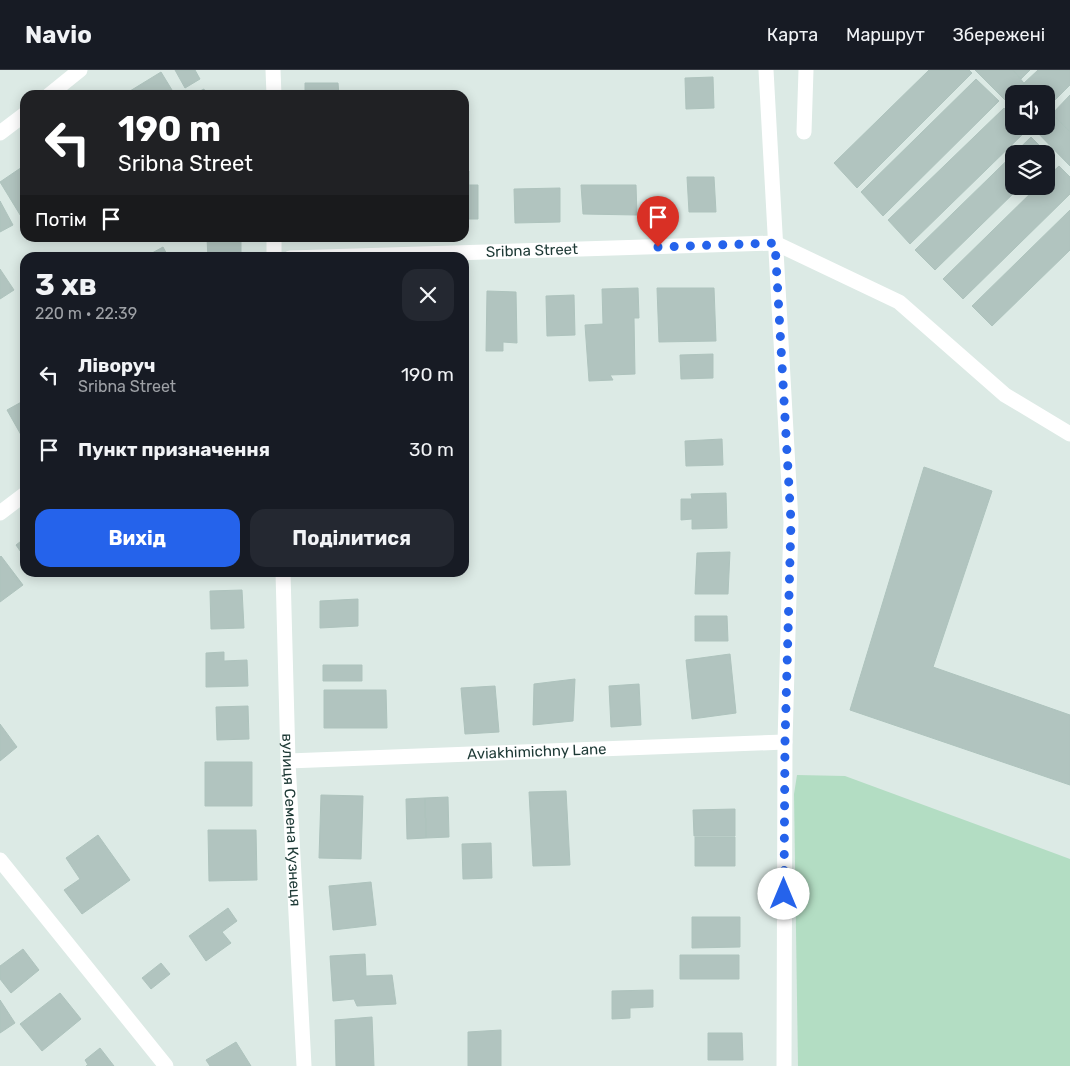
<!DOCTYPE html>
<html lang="uk">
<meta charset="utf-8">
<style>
body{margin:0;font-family:Rubik,sans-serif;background:#242831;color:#f1f3f6;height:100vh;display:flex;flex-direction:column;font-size:19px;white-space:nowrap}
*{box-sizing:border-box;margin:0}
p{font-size:16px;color:#9ea1a6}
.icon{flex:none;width:28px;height:28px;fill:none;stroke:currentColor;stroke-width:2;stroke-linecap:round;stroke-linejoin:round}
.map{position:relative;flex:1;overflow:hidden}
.sheet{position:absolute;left:20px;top:182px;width:449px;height:325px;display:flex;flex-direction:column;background:#171b24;border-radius:15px;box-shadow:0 2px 12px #0003}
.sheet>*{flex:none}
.hud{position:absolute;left:20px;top:20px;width:449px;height:152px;border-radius:15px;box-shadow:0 2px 12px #0003;background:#202124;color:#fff;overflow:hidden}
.buttons{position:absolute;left:1005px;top:15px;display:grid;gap:10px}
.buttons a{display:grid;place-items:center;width:50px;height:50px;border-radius:10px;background:#171b24;box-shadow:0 2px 12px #0003;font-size:25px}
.pin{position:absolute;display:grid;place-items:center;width:42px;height:42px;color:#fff;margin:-51px -21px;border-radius:50% 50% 50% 0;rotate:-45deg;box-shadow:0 0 5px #0007}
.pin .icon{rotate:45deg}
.me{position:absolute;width:55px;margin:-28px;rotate:0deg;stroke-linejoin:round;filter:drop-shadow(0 0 4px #0008)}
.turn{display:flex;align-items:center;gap:18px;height:105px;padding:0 15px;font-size:22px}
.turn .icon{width:65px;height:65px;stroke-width:2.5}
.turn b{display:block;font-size:35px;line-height:42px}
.then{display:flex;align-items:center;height:48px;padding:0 15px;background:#0003;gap:10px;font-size:19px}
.round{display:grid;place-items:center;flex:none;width:52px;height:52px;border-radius:15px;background:#242831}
.head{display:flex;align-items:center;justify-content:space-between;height:85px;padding:0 15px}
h1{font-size:30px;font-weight:700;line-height:38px}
.action{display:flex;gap:10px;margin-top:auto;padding:10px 15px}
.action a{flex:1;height:58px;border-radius:15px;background:#2563eb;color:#fff;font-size:20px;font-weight:700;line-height:58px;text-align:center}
.action a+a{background:#242831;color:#f1f3f6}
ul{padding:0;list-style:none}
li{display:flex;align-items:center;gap:15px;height:75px;padding:0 15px}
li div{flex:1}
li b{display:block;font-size:19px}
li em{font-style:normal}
header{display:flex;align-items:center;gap:30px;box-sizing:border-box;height:70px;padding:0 25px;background:#171b24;border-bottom:1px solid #363941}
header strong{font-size:24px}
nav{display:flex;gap:28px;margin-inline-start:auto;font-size:18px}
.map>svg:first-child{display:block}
.green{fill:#b3ddc3}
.building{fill:#b1c4bf;stroke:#aec3bd}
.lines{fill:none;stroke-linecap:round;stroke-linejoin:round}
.minor{stroke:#fff;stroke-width:15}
.route{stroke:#2563eb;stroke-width:9;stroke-dasharray:0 16.2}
.labels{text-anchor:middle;stroke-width:5;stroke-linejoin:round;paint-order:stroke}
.street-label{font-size:15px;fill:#1d3935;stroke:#ecf6f3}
</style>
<header>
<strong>Navio</strong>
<nav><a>Карта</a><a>Маршрут</a><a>Збережені</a></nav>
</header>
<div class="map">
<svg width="1070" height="996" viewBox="0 0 1070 996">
<rect width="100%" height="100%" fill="#dceae5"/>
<path class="green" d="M 797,705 L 845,706 L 1070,789 L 1070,996 L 798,996 L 794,724 Z"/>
<path class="building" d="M 175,0 L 195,0 L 200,9 L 185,18 Z
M 929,0 L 969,0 L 972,3 L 857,118 L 834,93 Z
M 975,0 L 1013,0 L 1033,24 L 1014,24 L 1014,39 Z
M 1013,0 L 1030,0 L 1021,9 Z
M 1038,0 L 1070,0 L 1070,15 L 1047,38 L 1046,24 L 1033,24 L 1023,14 Z
M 161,2 L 172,20 L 164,25 L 132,25 L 130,21 Z
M 713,7 L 714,38 L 686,39 L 685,8 Z
M 976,9 L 999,31 L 883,146 L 861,122 Z
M 305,13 L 338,13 L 339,25 L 305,25 Z
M 204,19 L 206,25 L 192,25 Z
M 1070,25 L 1070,62 L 1052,44 Z
M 1046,37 L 1070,62 L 1070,96 L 1031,56 L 1046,56 Z
M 1004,38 L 1014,48 L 1014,56 L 1021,56 L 1026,61 L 910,174 L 888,150 Z
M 1031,67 L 1051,87 L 1046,91 L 1046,84 L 1014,84 L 1014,116 L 1021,116 L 935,200 L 915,180 Z
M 25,95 L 25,146 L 22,148 L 0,112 Z
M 1059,96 L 1070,107 L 1070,124 L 963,229 L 943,209 L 1038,116 L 1046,116 L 1046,108 Z
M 464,101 L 469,101 L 469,115 L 478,115 L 478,149 L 464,149 Z
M 687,107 L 714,107 L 716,142 L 689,142 Z
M 581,115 L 636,115 L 637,145 L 583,144 Z
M 560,118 L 560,152 L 515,153 L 514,119 Z
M 0,131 L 13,155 L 0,162 Z
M 1070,140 L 1070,180 L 992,256 L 972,236 Z
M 207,168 L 241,168 L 241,188 L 208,188 Z
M 163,177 L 169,188 L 143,188 Z
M 0,199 L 14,220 L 0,229 Z
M 638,218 L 639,248 L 634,248 L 635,304 L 610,305 L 613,310 L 589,311 L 585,255 L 603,254 L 602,219 Z
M 657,218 L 714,218 L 716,271 L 659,272 Z
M 487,221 L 516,222 L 517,273 L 503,272 L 503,281 L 486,281 Z
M 574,225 L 575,265 L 547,266 L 546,226 Z
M 713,284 L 713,308 L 681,309 L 680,285 Z
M 25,330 L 25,372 L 7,340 Z
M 722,369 L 723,395 L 686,396 L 685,371 Z
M 924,397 L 992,421 L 933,597 L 1070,645 L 1070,715 L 850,640 Z
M 726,423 L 727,458 L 692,459 L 692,449 L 681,450 L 681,429 L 692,429 L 691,424 Z
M 25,468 L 25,488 L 16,475 Z
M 730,482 L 728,524 L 695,524 L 697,483 Z
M 1,486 L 23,515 L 0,532 L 0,487 Z
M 327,502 L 362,502 L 362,505 L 327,504 Z
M 242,520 L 244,558 L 211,559 L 210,521 Z
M 358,529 L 358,556 L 320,558 L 320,531 Z
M 695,546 L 727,546 L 728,571 L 695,571 Z
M 224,582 L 224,591 L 247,590 L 248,616 L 206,617 L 206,583 Z
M 730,584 L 736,643 L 692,649 L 686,590 Z
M 323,595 L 362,595 L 362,611 L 323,611 Z
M 575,609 L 573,651 L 533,655 L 534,614 Z
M 639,614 L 641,655 L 611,657 L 609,616 Z
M 495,616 L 499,662 L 465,664 L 461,618 Z
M 324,620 L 386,620 L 387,658 L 324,658 Z
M 248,636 L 249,669 L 217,670 L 216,637 Z
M 0,654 L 17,677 L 0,691 Z
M 205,692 L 252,692 L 252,736 L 205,736 Z
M 566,721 L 570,795 L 533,796 L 529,722 Z
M 321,725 L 363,726 L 361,789 L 319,788 Z
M 448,727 L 449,767 L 426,768 L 425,728 Z
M 425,728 L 426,768 L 407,769 L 406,729 Z
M 735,739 L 735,766 L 694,766 L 693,740 Z
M 208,760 L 256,760 L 257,810 L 209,811 Z
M 98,765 L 130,810 L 82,844 L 64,820 L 80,809 L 66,788 Z
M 695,767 L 735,767 L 735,796 L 695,796 Z
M 491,773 L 492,808 L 463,809 L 462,774 Z
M 371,812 L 376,855 L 333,860 L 329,816 Z
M 228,838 L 237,851 L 222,862 L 231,873 L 206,891 L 189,866 Z
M 692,847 L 740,847 L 740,877 L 692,878 Z
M 23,879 L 39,900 L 11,923 L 0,909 L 0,896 Z
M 365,884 L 366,906 L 392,905 L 396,934 L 357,936 L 354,929 L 333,931 L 330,886 Z
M 680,885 L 739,885 L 739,909 L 680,909 Z
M 161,893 L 170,904 L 151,919 L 142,908 Z
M 653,920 L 653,937 L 630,938 L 630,948 L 612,949 L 612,921 Z
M 60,923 L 81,949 L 42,981 L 20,954 Z
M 0,930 L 15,953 L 0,963 Z
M 372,947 L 374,996 L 336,996 L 335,950 Z
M 501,960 L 501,996 L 468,996 L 468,962 Z
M 708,963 L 742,963 L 743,990 L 708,990 Z
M 236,972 L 251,996 L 210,996 L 206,990 Z
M 100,978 L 114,996 L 86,996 L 88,995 L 85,990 Z"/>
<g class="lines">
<g class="minor">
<path d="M 273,0 L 274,25"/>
<path d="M 766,0 L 791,452 L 785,672 L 784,996"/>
<path d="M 49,25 L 80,0"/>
<path d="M 804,62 L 806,0"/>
<path d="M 0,63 L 25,44"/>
<path d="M 274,168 L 274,188"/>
<path id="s1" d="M 290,188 L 775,173 L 899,232 L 1005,325 L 1070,364"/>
<path d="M 0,443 L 25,424"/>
<path id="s2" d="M 283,502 L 288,691 L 304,996"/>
<path id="s3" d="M 288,691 L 785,672"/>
<path d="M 0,790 L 166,996"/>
</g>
</g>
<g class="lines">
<path class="route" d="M 658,177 L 775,173 L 791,452 L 785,672 L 784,824"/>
</g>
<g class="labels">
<g class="street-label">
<text dy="5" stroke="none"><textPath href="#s1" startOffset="242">Sribna Street</textPath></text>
<text dy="5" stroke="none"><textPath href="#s3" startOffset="249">Aviakhimichny Lane</textPath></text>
<text dy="5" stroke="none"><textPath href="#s2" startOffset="248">вулиця Семена Кузнеця</textPath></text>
</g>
</g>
</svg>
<div class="buttons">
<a><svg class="icon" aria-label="sound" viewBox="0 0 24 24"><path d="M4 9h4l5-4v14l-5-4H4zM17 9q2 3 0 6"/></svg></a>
<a><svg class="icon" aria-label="layers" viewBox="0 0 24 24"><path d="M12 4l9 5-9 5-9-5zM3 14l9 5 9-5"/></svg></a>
</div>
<div class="pin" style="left:658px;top:177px;background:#d93025"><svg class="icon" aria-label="arrive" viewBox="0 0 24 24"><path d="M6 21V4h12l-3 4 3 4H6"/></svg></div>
<svg class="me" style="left:784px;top:824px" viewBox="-20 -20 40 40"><circle r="19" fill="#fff"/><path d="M0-13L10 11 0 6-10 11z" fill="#2563eb"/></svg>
<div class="hud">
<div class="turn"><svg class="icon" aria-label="left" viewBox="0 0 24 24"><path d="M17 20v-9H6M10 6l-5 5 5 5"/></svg><div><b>190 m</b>Sribna Street</div></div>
<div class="then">Потім<svg class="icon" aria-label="arrive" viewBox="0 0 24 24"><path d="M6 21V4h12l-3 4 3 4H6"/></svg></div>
</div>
<section class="sheet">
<div class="head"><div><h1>3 хв</h1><p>220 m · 22:39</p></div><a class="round"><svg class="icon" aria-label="close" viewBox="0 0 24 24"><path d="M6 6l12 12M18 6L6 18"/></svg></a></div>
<ul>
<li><svg class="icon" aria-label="left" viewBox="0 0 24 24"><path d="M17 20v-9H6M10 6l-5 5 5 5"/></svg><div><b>Ліворуч</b><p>Sribna Street</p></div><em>190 m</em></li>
<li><svg class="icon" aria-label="arrive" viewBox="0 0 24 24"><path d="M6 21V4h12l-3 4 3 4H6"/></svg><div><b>Пункт призначення</b></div><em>30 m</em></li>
</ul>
<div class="action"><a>Вихід</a><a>Поділитися</a></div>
</section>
</div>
